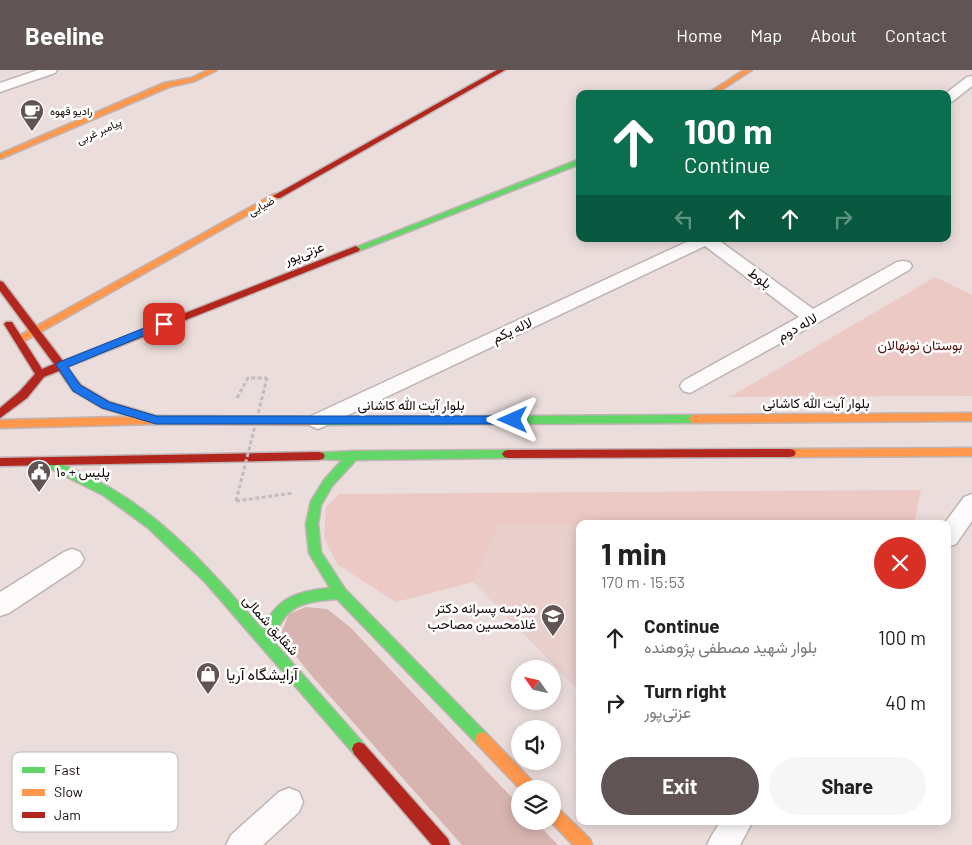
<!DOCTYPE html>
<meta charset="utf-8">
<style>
body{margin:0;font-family:Barlow,Vazirmatn,sans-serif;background:#f6f6f6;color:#222;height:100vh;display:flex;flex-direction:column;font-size:19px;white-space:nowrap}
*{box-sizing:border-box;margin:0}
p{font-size:16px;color:#767676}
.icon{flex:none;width:28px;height:28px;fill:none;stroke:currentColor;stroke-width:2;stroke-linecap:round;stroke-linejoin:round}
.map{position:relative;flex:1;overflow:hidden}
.side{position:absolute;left:576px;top:450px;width:375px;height:305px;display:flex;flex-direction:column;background:#fff;border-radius:10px;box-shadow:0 2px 12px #0003}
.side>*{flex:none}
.top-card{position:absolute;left:576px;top:20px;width:375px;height:152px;border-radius:10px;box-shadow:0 2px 12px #0003;background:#0b6e4f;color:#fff;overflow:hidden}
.needle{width:32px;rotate:304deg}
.fabs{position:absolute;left:511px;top:590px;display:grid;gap:10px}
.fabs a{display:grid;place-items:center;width:50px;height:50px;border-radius:50%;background:#fff;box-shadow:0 2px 12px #0003;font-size:25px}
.pin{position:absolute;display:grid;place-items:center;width:42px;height:42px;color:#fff;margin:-21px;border-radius:10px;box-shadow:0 2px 8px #0006}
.me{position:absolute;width:55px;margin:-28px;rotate:270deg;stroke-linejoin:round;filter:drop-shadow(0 0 4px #0008)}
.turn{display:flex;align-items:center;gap:18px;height:105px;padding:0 25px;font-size:22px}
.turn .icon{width:65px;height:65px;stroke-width:2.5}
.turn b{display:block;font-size:35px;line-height:42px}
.lanes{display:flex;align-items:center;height:48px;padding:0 25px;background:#0003;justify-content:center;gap:25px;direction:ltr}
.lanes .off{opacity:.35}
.round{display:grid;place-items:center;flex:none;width:52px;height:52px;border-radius:26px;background:#f6f6f6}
.head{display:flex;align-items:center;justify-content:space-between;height:85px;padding:0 25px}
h1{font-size:30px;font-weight:700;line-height:38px}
.button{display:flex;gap:10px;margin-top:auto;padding:10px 25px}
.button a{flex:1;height:58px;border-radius:30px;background:#605554;color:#fff;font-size:20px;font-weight:700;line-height:58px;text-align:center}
.button a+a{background:#f6f6f6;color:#222}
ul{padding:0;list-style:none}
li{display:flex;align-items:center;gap:15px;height:65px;padding:0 25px}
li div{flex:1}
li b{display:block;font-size:19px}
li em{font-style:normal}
header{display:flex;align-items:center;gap:30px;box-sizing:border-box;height:70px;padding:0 25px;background:#605554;color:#fff}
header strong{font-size:24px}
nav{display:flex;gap:28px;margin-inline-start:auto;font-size:18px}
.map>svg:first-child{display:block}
.built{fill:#e9d0cc}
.green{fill:#ecc9c4}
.forest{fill:#d7b4b0}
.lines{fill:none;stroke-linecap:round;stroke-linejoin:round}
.street-casing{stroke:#bfb4b3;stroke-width:3}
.fast-casing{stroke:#bfb4b3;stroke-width:3}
.slow-casing{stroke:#bfb4b3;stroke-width:3}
.jam-casing{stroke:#bfb4b3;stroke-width:3}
.path{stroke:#c3bebd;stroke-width:3;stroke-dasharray:4 2.5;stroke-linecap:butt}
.street{fill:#fcfafa;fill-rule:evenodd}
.fast{fill:#63d668;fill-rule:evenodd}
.slow{fill:#ff974d;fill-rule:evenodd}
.jam{fill:#b3261e;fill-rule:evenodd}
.path-bridge{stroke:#c3bebd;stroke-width:3;stroke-dasharray:4 2.5;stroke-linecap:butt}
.route{fill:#1a73e8;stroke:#114b97}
.labels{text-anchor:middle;stroke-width:5;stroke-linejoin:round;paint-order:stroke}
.far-poi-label{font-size:11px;fill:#150c0b;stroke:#fff;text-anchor:start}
.far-street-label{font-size:11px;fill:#150c0b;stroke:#fff}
.street-label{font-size:14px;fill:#150c0b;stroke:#fff}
.park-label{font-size:14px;fill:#50110f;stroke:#fff}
.poi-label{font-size:14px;fill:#150c0b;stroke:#fff;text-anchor:start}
.near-poi-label{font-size:16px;fill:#150c0b;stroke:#fff;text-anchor:start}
.key{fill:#fff;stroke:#b9b6b6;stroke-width:1}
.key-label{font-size:14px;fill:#150c0b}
</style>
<header>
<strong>Beeline</strong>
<nav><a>Home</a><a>Map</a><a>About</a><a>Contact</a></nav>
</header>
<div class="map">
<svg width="972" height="775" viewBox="0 0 972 775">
<rect width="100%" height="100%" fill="#ebdddb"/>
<path class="built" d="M 498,455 L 580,455 L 580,622 L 473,512 Z"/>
<path class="green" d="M 935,207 L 972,225 L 972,326 L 730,327 Z
M 921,420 L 914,454 L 499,455 L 473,512 L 396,532 L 338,495 L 324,468 L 326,437 L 339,424 Z"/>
<path class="forest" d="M 306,537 L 327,539 L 350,557 L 520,736 L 520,751 L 535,751 L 558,775 L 462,775 L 311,605 L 280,566 L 289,544 Z"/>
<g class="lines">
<g class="street-casing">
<path id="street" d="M 38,0 L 57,0 L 55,3 L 0,22 L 0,13 Z
M 972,6 L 972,16 L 953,31 L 948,32 L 948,24 L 945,24 L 967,7 Z
M 693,169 L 717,169 L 813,239 L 897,192 L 903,191 L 909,192 L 912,196 L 909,200 L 819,252 L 690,323 L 683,321 L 680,316 L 683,311 L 799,247 L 705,176 L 325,356 L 318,359 L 311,356 L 308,351 L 311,346 Z
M 972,424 L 972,451 L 956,474 L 948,477 L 948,454 L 944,454 L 964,427 Z
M 72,479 L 80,482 L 84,489 L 80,496 L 9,543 L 0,546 L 0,522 L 64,482 Z
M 289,718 L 299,722 L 303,732 L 299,742 L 263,775 L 226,775 L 231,765 L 279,722 Z
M 721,751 L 753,751 L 740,775 L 707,775 L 712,765 Z"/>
</g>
<g class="fast-casing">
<path id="fast" d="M 580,89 L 580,94 L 359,181 L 356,182 L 352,179 Z
M 693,345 L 698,349 L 693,353 L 320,355 L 315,351 L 320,347 Z
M 508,380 L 512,381 L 514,384 L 512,387 L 508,388 L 356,390 L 332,416 L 321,435 L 318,454 L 321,482 L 345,519 L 487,664 L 489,669 L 487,674 L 482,676 L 477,674 L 337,529 C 302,532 284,535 273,571 L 364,674 L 366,679 L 364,684 L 359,686 L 354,684 L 205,512 L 147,457 L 103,425 L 41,394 L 39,391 L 41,388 L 49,388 C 69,398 91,407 110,418 C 171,453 218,509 263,560 C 275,528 298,521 330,518 L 309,483 L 306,454 L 311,431 L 324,410 L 342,390 L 315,389 L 313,386 L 315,383 L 354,381 Z"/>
</g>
<g class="slow-casing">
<path id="slow" d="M 208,0 L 217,0 L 195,11 L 169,17 L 0,89 L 0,84 L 164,13 L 191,8 Z
M 744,0 L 752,0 L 715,24 L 707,24 Z
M 274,124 L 277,124 L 281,126 L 23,272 L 19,273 L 14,270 L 15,268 Z
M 972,343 L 972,351 L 693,353 L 688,349 L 693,345 Z
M 156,346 L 320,347 L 325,351 L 320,355 L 156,354 L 0,358 L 0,350 Z
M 972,378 L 972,386 L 790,387 L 786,386 L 784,383 L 786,380 L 790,379 Z
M 482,662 L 487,664 L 535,714 L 537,719 L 520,719 L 477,674 L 475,669 L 477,664 Z
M 552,735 L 557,737 L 590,769 L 592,775 L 573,775 L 550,751 L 552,751 Z"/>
</g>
<g class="jam-casing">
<path id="jam" d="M 497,0 L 505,0 L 280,128 L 277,128 L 273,126 Z
M 356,176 L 360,179 L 359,181 L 67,297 L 81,315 L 110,332 L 160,347 L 161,350 L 160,353 L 156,354 L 102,338 L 73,321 L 59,301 L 44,307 L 27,328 L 0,348 L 0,338 L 19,322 L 35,304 L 4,254 L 6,252 L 12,252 L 42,299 L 54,294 L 0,221 L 0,211 L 3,212 L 63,291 Z
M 790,379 L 794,380 L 796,383 L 794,386 L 790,387 L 508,388 L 504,387 L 502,384 L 504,381 L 508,380 Z
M 319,382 L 323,383 L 325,386 L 323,389 L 319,390 L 0,396 L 0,388 Z
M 359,672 L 364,674 L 448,769 L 450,775 L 432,775 L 354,684 L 352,679 L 354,674 Z"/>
</g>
<path class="path" d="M 237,328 L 248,308 L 267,308
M 236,431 L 293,423"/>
<use href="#street" class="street"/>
<use href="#fast" class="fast"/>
<use href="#slow" class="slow"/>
<use href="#jam" class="jam"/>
<path class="path-bridge" d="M 236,431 L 267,308"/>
</g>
<path class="route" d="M 164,250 L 169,254 L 167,256 L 68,297 L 80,315 L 109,332 L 156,346 L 513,346 L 518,350 L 513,354 L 156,354 L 102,338 L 73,321 L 56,295 L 57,293 Z"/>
<defs>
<g id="cafe-pin" transform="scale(1.25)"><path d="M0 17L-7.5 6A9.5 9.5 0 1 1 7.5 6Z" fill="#605554" stroke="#fff"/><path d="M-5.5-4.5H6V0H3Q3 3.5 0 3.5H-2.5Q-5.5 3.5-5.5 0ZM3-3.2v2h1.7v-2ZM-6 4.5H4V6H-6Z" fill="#fff"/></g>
<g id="civic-pin" transform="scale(1.25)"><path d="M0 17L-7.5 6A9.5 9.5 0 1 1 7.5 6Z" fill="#605554" stroke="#fff"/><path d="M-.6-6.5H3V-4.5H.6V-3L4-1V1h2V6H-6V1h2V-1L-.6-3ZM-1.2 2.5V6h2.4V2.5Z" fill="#fff"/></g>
<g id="school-pin" transform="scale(1.25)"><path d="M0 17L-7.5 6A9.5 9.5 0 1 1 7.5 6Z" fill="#605554" stroke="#fff"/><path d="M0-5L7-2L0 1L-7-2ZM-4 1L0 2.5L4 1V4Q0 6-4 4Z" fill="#fff"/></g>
<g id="shop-pin" transform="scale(1.25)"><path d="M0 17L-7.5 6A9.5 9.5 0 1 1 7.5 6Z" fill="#605554" stroke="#fff"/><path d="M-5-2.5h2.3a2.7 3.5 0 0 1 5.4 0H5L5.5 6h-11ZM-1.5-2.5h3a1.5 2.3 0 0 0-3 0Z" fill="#fff"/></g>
</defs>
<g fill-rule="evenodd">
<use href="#cafe-pin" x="32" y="41"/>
<use href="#civic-pin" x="39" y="402"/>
<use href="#school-pin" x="553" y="546"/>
<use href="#shop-pin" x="208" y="604"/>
</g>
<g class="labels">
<g class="far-poi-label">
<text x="50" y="45">رادیو قهوه</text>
</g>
<g class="far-street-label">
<text transform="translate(99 61) rotate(-24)" y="4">پیامبر غربی</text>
<text transform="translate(261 136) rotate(-29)" y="4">ضیایی</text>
</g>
<g class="street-label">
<text transform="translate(304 183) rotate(-21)" y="5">عزتی‌پور</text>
<text transform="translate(760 208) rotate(37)" y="5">بلوط</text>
<text transform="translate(797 257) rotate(-29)" y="5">لاله دوم</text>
<text transform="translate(512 260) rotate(-25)" y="5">لاله یکم</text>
<text x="816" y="338">بلوار آیت الله کاشانی</text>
<text x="411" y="340">بلوار آیت الله کاشانی</text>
<text transform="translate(271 555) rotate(48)" y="5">شقایق شمالی</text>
</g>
<g class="park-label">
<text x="920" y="280">بوستان نونهالان</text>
</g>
<g class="poi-label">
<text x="56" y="407">پلیس + ۱۰</text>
<text x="536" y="543" text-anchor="end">مدرسه پسرانه دکتر<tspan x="536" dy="16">غلامحسین مصاحب</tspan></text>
</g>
<g class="near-poi-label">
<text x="226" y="610">آرایشگاه آریا</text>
</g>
</g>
<rect x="12" y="682" width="166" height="80" rx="8" class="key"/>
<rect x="22" y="697" width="23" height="6" fill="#63d668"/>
<rect x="22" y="719" width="23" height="7" fill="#ff974d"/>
<rect x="22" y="742" width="23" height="6" fill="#b3261e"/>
<g class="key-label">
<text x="54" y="705">Fast</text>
<text x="54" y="727">Slow</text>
<text x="54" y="750">Jam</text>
</g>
</svg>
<div class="fabs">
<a><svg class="needle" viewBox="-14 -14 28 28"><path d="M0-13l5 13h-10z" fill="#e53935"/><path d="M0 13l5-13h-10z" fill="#767676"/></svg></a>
<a><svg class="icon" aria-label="sound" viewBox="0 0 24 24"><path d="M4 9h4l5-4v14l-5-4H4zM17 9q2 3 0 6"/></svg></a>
<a><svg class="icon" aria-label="layers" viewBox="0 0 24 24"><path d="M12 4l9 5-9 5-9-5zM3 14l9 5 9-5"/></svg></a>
</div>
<div class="pin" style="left:164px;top:254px;background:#d93025"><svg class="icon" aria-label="arrive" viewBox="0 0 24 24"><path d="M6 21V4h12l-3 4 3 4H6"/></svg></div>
<svg class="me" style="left:513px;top:350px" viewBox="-20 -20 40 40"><path d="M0-17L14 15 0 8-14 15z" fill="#1a73e8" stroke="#fff" stroke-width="4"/></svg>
<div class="top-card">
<div class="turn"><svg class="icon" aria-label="ahead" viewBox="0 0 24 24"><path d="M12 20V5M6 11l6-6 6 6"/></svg><div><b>100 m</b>Continue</div></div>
<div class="lanes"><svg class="icon off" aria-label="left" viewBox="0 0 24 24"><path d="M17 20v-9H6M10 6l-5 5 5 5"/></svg><svg class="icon" aria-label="ahead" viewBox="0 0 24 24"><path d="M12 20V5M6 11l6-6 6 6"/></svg><svg class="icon" aria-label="ahead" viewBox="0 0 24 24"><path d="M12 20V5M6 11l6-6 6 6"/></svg><svg class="icon off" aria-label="right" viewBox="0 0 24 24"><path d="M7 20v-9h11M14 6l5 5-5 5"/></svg></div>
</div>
<section class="side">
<div class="head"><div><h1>1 min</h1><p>170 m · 15:53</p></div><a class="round" style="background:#d93025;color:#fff"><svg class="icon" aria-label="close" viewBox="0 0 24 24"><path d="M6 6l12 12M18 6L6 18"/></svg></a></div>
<ul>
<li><svg class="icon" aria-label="ahead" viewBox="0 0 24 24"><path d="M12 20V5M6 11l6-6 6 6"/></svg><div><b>Continue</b><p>بلوار شهید مصطفی پژوهنده</p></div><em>100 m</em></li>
<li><svg class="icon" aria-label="right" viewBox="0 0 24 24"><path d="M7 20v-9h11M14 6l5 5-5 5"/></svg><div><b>Turn right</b><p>عزتی‌پور</p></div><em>40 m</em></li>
</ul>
<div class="button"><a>Exit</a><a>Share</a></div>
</section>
</div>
